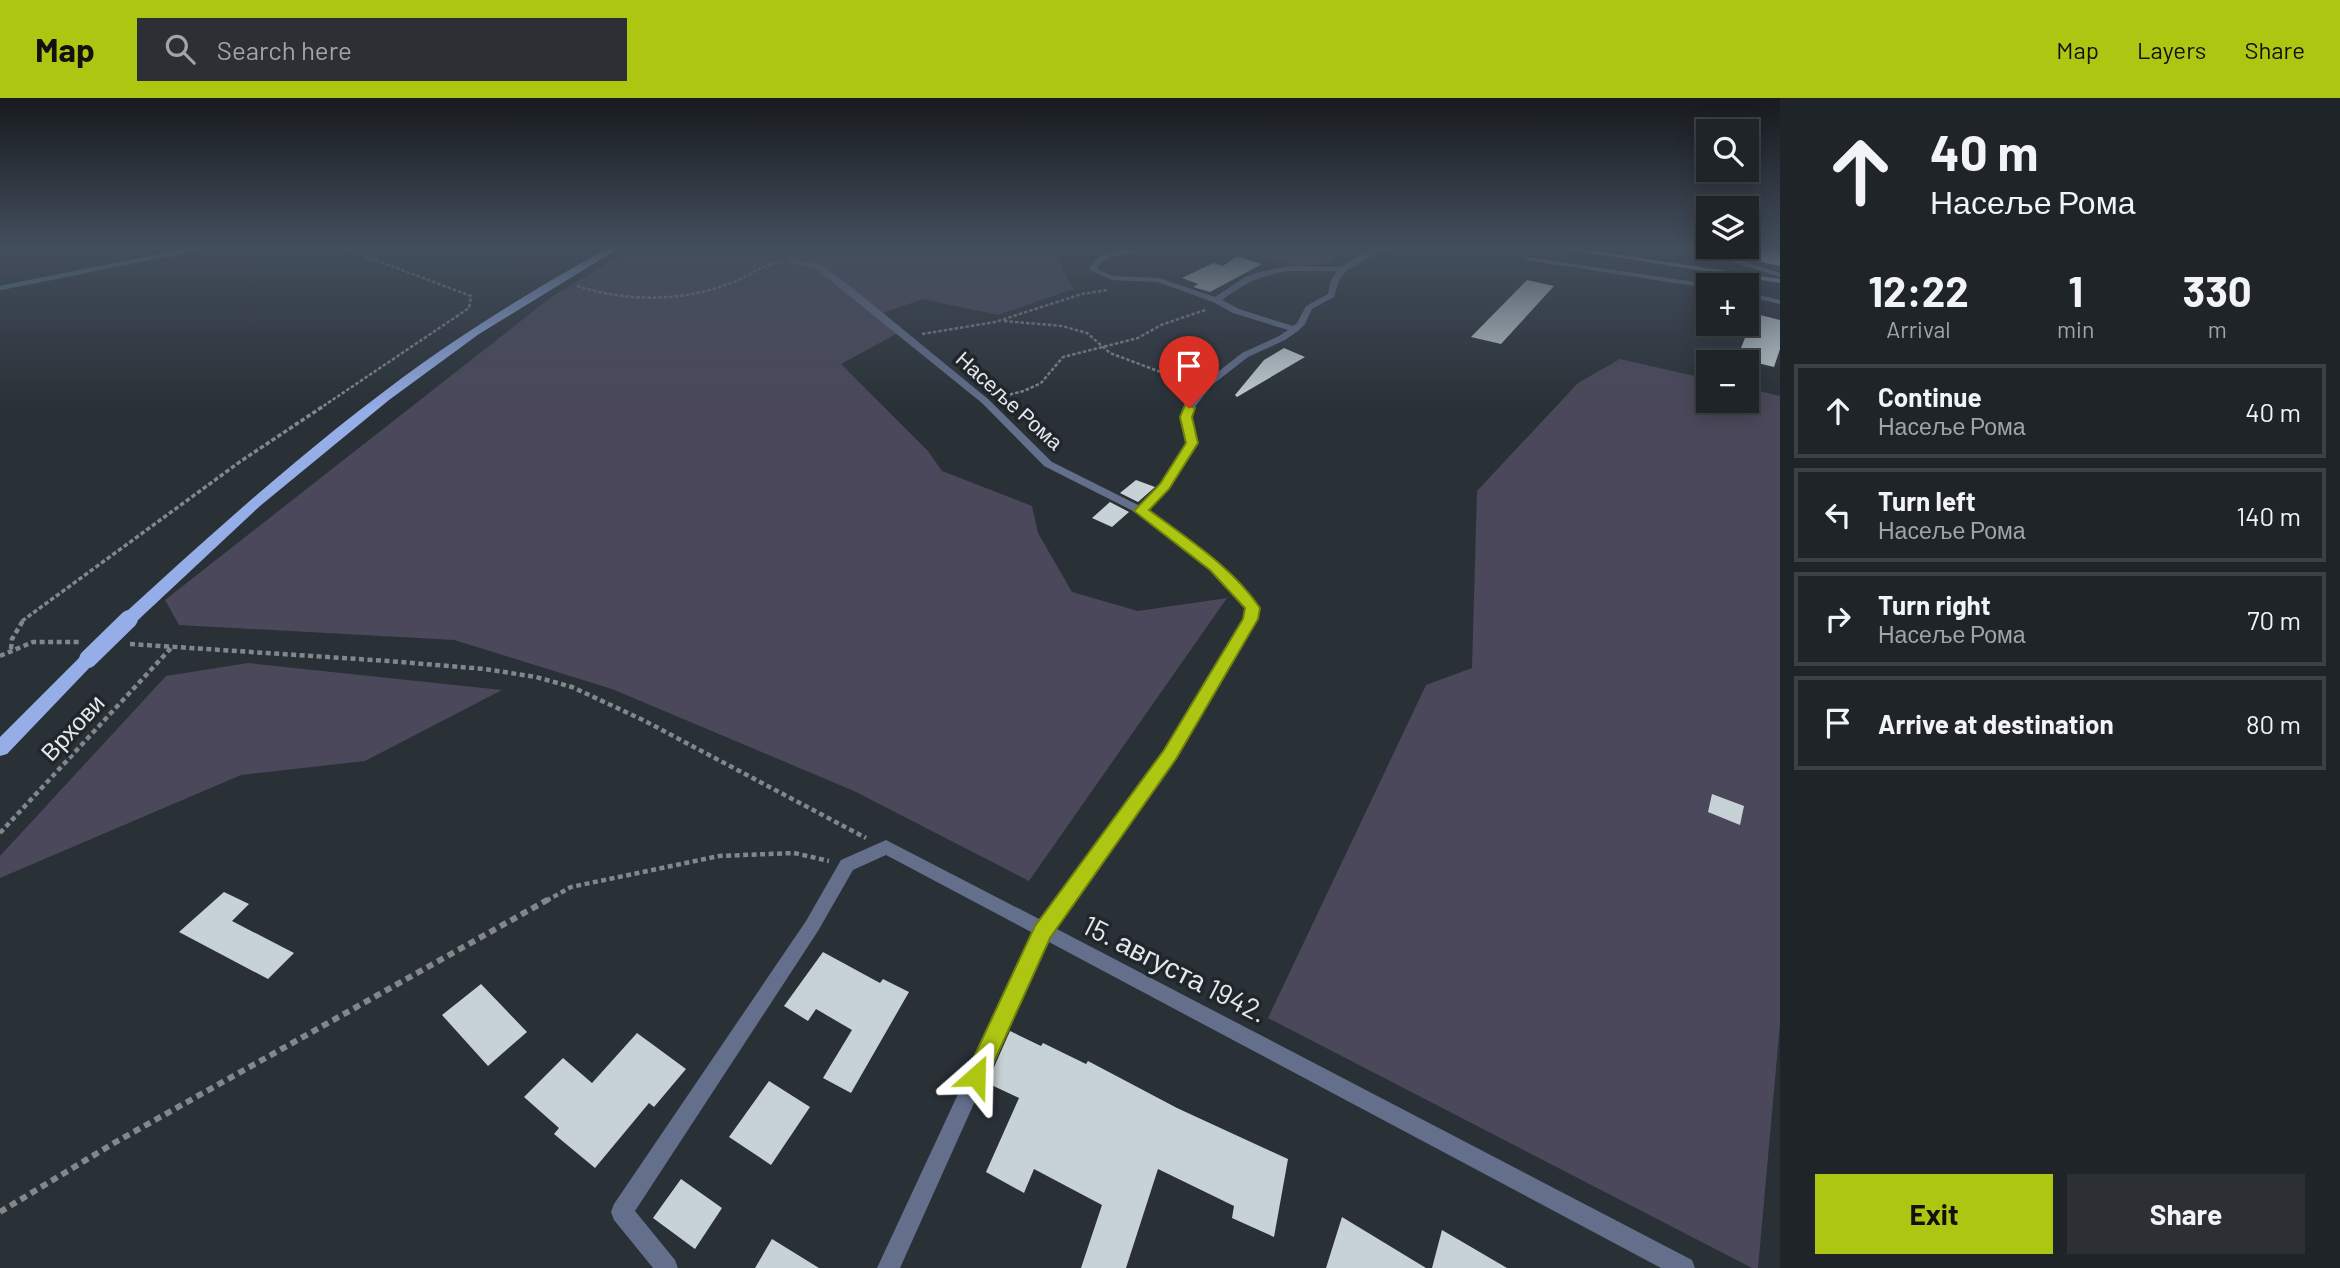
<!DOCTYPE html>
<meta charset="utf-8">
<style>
body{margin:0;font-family:Barlow,sans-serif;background:#2c3034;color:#f1f3f6;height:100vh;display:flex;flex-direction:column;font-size:26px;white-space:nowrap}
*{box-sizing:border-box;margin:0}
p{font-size:23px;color:#a1a4a8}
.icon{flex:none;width:38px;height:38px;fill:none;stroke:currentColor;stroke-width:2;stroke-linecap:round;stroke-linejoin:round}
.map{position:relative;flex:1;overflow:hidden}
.side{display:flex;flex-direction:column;background:#1f2428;width:560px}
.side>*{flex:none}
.hud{background:#1f2428;color:#f1f3f6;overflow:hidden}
.buttons{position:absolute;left:1696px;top:21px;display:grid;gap:14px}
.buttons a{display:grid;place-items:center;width:63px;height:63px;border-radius:0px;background:#1f2428;box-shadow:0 4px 18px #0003,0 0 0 2px #3c4145;font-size:35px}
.pin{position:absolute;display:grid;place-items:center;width:60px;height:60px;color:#fff;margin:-72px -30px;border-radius:50% 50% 50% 0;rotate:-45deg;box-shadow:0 0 7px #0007}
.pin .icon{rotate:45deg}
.me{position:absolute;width:77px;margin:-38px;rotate:25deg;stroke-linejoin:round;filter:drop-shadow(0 0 5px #0008)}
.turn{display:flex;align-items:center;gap:24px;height:147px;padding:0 35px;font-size:32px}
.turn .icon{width:91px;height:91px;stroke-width:2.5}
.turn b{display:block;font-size:49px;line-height:60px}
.eta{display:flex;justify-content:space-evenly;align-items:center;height:119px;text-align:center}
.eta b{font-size:42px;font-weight:700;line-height:49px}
.primary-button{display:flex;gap:14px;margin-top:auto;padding:14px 35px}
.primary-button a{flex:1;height:80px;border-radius:0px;background:#acc612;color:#111;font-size:28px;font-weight:700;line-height:80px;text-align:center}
.primary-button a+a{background:#2c3034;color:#f1f3f6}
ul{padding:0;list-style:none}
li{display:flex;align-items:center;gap:21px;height:94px;margin:0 14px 10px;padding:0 21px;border:4px solid #3c4145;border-radius:0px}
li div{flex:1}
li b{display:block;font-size:26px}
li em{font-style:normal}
header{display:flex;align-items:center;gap:42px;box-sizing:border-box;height:98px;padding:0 35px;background:#acc612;color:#111}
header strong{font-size:33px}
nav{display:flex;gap:38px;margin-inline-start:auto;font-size:24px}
.search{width:490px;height:63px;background:#2c3034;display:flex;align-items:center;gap:18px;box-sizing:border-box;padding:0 24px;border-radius:0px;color:#a1a4a8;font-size:26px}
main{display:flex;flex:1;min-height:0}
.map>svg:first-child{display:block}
.green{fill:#4a485a}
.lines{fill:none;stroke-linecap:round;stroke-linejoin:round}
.stream{stroke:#59807e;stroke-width:4.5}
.building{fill:#c7d2d6}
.path-far3{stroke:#81878b;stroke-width:2.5;stroke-dasharray:3.5 2;stroke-linecap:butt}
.path-far2{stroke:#81878b;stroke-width:3.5;stroke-dasharray:4.5 2.5;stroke-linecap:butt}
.path-far1{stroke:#81878b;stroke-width:4.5;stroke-dasharray:5 3.5;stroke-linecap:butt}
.path{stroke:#81878b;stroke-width:6;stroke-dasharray:7 5;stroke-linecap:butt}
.lane{fill:#636f8b;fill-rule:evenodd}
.street{fill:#636f8b;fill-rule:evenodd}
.secondary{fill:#7f93c0;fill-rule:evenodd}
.primary{fill:#95aee8;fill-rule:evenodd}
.primary-bridge-far1{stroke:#95aee8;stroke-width:14}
.primary-bridge{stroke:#95aee8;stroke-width:18}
.route{fill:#acc612;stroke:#70810c;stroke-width:2}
.labels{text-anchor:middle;stroke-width:7;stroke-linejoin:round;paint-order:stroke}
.far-street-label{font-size:21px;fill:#e3e8eb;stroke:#20262b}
.street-label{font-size:24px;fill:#e3e8eb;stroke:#20262b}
.near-street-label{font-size:28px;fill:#e3e8eb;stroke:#20262b}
</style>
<header>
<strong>Map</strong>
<div class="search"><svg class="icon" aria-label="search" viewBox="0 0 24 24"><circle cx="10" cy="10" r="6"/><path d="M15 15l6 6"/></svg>Search here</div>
<nav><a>Map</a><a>Layers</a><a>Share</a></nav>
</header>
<main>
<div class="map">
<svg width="1780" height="1170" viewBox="0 0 1780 1170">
<rect width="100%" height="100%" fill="#293036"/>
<path class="green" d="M 634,149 L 1063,149 L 1057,161 L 1074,191 L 998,217 L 923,201 L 883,215 L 898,235 L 841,266 L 928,353 L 942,373 L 1032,408 L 1038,435 L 1072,494 L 1138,513 L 1227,500 L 1029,783 L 854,693 L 612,591 L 454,542 L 179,527 L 165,502 L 550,200 Z
M 1239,149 L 1333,149 L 1336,155 L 1333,164 L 1297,169 Z
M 1620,261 L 1708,281 L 1708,303 L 1746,303 L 1747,290 L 1780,298 L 1780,926 L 1758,1170 L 1752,1170 L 1268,920 L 1426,587 L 1472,570 L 1477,393 L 1578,285 Z
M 248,565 L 502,592 L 365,663 L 241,677 L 0,780 L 0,758 L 166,578 Z"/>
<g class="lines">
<path class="stream" d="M 0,190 L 205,149"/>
</g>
<path class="building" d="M 1721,149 L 1780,149 L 1780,168 L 1720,155 Z
M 1237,158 L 1262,166 L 1210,194 L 1193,189 L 1198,186 L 1182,180 L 1213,165 L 1223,168 Z
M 1527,182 L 1554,188 L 1501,246 L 1471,239 Z
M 1748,214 L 1780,222 L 1780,251 L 1774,269 L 1737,260 L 1747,235 L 1740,233 L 1743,226 L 1746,226 Z
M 1284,250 L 1305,259 L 1237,299 L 1235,297 L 1264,262 Z
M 1136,382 L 1155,389 L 1138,404 L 1120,395 Z
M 1110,404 L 1129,414 L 1112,429 L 1092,420 Z
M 1712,696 L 1744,708 L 1740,727 L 1708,714 Z
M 224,794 L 249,806 L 232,823 L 294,855 L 268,881 L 179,834 Z
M 823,854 L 880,885 L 883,881 L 909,894 L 851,995 L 823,980 L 852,932 L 816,911 L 808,923 L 784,908 Z
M 481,886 L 527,934 L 488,968 L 442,917 Z
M 1010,933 L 1041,948 L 1043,945 L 1086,966 L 1088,963 L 1177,1010 L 1288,1061 L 1274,1139 L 1232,1120 L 1234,1108 L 1158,1071 L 1126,1170 L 1081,1170 L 1102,1107 L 1034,1071 L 1024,1095 L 986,1074 L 1019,1000 L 987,985 Z
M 637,935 L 686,971 L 654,1009 L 649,1005 L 595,1070 L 554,1036 L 559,1030 L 524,999 L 563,960 L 592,985 Z
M 769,983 L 810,1009 L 771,1067 L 729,1039 Z
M 681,1081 L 722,1110 L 695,1151 L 653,1120 Z
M 1342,1119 L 1426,1170 L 1326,1170 Z
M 1442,1132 L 1507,1170 L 1432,1170 Z
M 772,1141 L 819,1170 L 755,1170 Z"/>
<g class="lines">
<path class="path-far3" d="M 577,188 C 627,204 682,204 731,185 C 749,179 762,166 781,164
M 1004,223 L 1062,228 L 1087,235 L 1110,255 L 1190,285
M 922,236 L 995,224 L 1082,196 L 1107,192
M 999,299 L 1024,293 L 1041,285 L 1063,259 L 1138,240 L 1161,227 L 1205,212
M 319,311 L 469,210 L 471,198 L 341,149"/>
<path class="path-far2" d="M 22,523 L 241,363 L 322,309"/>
<path class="path-far1" d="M 130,546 L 388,563 L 485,571 L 536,579 L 572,589 L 643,622 L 866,740
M 11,551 L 12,541 L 24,521
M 0,558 L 33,544 L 79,544
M 0,735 L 172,549
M 546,803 L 571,789 L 719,758 L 794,755 L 829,763"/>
<path class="path" d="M 0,1114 L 114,1045 L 549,801"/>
<path class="lane" d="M 1680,149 L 1733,160 L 1780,175 L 1780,179 L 1729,163 L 1680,151 Z
M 1527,159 L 1708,186 L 1711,187 L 1708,187 L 1708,190 L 1525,162 L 1525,160 Z
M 1746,194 L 1780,202 L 1780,206 L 1746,198 Z"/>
<path class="street" d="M 1391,149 L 1410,149 L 1376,155 L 1346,173 L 1339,182 L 1334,199 L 1312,211 L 1305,226 L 1298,233 L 1285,242 L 1248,259 L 1212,287 L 1194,310 L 1191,319 L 1197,345 L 1169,390 L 1148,413 L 1219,467 L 1246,493 L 1259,510 L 1258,521 L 1175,660 L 1055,830 L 1692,1162 L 1695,1170 L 1661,1170 L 1047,843 L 900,1170 L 877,1170 L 1033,835 L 886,757 L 853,772 L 818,833 L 635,1113 L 675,1162 L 678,1170 L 653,1170 L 614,1122 L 611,1114 L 614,1106 L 806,823 L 841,762 L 886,742 L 1041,822 L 1165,652 L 1244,521 L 1246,510 L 1210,472 L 1137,415 L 1044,368 L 982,305 L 816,171 L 790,165 L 790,161 L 822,167 L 855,192 L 988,301 L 1052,364 L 1140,408 L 1161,386 L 1187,345 L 1181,319 L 1184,310 L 1206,283 L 1242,255 L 1279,238 L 1288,232 L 1233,215 L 1213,204 L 1158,184 L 1112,182 L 1089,172 C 1097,152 1122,151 1141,152 L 1141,156 L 1138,156 C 1122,157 1105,155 1097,171 L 1113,178 L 1159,180 L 1215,199 L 1245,179 L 1259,174 L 1290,168 L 1341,169 L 1371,151 ZM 1290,173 L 1337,173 L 1331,182 L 1328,196 L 1306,208 L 1297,225 L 1293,228 L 1239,211 L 1222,202 C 1243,186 1263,176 1290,173 Z"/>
<path class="secondary" d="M 1552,149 L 1568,149 L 1780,181 L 1780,185 Z"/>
<path class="primary" d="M 610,149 L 621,149 L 479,236 L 389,302 L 260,408 L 138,522 L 126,522 L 124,518 L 126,514 C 222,426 318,340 424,264 C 484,222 546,184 610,149 Z
M 88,555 L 97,561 L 94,565 L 7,656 L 0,658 L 0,639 L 82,557 Z"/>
<path class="primary-bridge-far1" d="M 127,523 L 132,518"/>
<path class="primary-bridge" d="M 88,561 L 129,521"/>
</g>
<linearGradient id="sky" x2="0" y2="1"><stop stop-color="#171a1e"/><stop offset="0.48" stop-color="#434e5d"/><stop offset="1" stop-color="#434e5d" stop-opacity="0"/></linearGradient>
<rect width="1780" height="312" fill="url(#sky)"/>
<path class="route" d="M 1185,307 L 1195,310 L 1192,319 L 1198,345 L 1169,391 L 1149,412 C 1188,441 1232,469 1260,510 L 1258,521 L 1176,661 L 1050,840 L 984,986 L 976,989 L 968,986 L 965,978 L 1035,828 L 1164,652 L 1243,521 L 1245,510 L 1210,472 L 1134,413 L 1160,386 L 1186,345 L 1180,319 Z"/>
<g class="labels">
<g class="far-street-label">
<text transform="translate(1009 303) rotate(42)" y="7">Насеље Рома</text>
</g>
<g class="street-label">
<text transform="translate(73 630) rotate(-47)" y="8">Врхови</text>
</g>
<g class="near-street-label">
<text transform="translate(1175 871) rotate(27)" y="10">15. августа 1942.</text>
</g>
</g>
</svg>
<div class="buttons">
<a><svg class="icon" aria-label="search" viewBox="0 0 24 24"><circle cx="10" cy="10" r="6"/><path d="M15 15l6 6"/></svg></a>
<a><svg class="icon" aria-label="layers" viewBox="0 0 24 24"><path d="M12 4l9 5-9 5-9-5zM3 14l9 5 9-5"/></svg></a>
<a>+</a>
<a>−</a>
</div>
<div class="pin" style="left:1189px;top:310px;background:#d93025"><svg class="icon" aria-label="arrive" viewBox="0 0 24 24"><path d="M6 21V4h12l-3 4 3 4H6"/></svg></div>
<svg class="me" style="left:976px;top:978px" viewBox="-20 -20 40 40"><path d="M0-17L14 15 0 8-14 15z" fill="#acc612" stroke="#fff" stroke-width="4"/></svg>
</div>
<section class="side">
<div class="hud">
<div class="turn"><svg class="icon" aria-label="ahead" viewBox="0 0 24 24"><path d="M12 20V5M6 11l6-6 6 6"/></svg><div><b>40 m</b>Насеље Рома</div></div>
</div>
<div class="eta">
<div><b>12:22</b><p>Arrival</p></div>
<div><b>1</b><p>min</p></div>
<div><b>330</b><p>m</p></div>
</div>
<ul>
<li><svg class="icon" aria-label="ahead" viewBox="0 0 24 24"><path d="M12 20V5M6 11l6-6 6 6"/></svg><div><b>Continue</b><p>Насеље Рома</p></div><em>40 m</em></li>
<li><svg class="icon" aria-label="left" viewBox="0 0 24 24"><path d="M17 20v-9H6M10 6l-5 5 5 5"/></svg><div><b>Turn left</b><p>Насеље Рома</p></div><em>140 m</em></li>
<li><svg class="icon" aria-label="right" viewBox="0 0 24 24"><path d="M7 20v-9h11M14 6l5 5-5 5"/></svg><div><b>Turn right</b><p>Насеље Рома</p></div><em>70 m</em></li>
<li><svg class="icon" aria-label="arrive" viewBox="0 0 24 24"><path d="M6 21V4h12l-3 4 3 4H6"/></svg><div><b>Arrive at destination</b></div><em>80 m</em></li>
</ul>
<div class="primary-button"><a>Exit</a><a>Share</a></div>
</section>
</main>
